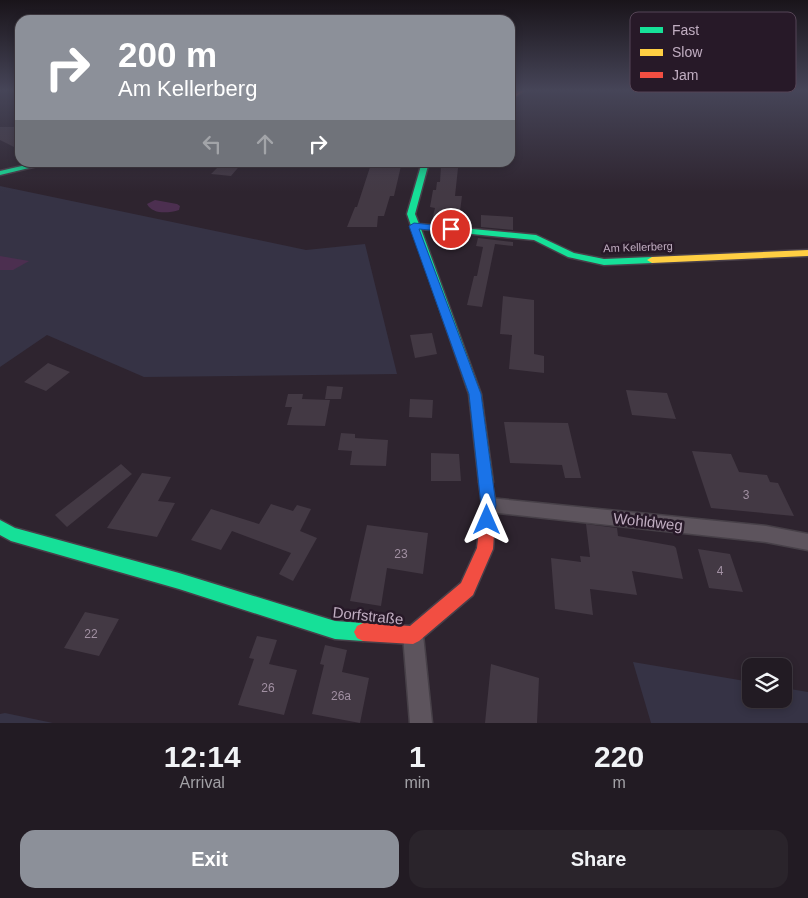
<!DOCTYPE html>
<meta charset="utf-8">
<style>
body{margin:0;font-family:Helvetica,sans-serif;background:#2a242b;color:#f1f3f6;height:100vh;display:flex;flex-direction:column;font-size:19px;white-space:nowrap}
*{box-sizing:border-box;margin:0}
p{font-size:16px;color:#a2a1a6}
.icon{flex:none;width:28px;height:28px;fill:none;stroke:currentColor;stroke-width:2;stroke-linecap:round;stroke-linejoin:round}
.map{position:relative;height:723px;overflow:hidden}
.side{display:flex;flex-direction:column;background:#221b23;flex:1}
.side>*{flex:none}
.banner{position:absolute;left:15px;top:15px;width:500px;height:152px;border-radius:15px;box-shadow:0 2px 8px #0003,0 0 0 1px #3f3941;background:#8c9099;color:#fff;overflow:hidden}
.controls{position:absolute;left:742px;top:658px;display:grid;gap:10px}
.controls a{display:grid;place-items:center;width:50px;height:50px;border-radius:10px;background:#221b23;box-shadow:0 2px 8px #0003,0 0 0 1px #3f3941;font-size:25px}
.pin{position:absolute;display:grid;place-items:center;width:42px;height:42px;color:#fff;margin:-21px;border:2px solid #fff;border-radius:50%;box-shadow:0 1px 5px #0007}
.me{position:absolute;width:55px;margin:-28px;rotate:0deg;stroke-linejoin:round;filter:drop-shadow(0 0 4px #0008)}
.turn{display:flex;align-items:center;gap:18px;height:105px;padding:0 20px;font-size:22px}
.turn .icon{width:65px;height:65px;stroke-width:2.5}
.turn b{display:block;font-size:35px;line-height:42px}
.lanes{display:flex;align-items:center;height:48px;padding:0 20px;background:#0003;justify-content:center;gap:25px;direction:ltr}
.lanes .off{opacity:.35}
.eta{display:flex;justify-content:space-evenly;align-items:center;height:85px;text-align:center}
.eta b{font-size:30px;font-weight:600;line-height:35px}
.action{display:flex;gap:10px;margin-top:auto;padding:10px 20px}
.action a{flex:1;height:58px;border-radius:15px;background:#8c9099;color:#fff;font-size:20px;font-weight:600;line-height:58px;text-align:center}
.action a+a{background:#2a242b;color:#f1f3f6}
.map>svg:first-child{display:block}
.green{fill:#363345}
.water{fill:#4c2f50}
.building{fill:#433944}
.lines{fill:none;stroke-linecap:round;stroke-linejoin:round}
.street-casing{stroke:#474048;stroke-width:3}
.fast-casing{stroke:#483f49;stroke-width:3}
.slow-casing{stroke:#483f49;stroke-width:3}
.jam-casing{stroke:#483f49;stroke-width:3}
.street{fill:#5d545d;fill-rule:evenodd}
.fast{fill:#16e098;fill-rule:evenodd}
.slow{fill:#ffcf43;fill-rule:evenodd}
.jam{fill:#f24e42;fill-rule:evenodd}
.route{fill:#1a73e8;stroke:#114b97}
.labels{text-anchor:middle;stroke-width:5;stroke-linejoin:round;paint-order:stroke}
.far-street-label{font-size:11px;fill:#c0adc1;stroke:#271928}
.near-number-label{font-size:12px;fill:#a190a2}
.near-street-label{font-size:15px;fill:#c0adc1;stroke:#271928}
.key{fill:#271928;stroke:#554556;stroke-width:1}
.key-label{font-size:14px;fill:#c0adc1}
</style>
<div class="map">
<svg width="808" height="723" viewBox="0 0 808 723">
<rect width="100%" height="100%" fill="#2e242f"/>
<path class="green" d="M 0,186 L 306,250 L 365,244 L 397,374 L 144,377 L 47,335 L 0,367 Z
M 633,662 L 751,682 L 751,699 L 784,699 L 784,688 L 808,692 L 808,723 L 651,723 Z
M 5,713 L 53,723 L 0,723 L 0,714 Z"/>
<path class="water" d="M 155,200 L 177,204 L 180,206 L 179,210 C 169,213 153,215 147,204 Z
M 0,256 L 29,261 L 13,270 L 0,270 Z"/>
<path class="building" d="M 0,127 L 20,127 L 20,150 L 0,140 Z
M 223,162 L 243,162 L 231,176 L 211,174 Z
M 371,164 L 401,166 L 394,196 L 390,196 L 384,216 L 378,216 L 377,227 L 347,227 L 355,207 L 357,207 Z
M 441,166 L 458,168 L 455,196 L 462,196 L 459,219 L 432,220 L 435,208 L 430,207 L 433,190 L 436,190 L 437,182 L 440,182 Z
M 481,215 L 513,217 L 513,230 L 481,227 Z
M 478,238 L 513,242 L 513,246 L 495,244 L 482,307 L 467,305 L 474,276 L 477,276 L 483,247 L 476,246 Z
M 503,296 L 534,300 L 534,354 L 544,356 L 544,373 L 509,369 L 512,335 L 500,334 Z
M 432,333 L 437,354 L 415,358 L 410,335 Z
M 48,363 L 70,372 L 46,391 L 24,382 Z
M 327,386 L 343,387 L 341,399 L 325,399 Z
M 626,390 L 667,393 L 676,419 L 632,415 Z
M 288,394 L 303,394 L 302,399 L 330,400 L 325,426 L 287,425 L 292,407 L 285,407 Z
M 410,399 L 433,400 L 432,418 L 409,417 Z
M 504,422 L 568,423 L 581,478 L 565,478 L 562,465 L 510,463 Z
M 341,433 L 355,434 L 355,438 L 388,440 L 386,466 L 350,465 L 352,451 L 338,450 Z
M 692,451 L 731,454 L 739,472 L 767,475 L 770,482 L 778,483 L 794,516 L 711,508 Z
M 431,453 L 459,454 L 461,481 L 431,481 Z
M 121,464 L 132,474 L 67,527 L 55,515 Z
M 142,473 L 171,477 L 158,501 L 175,503 L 157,537 L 107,528 Z
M 271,504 L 293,511 L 297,505 L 311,509 L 300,531 L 317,538 L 293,581 L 279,574 L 291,553 L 232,531 L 221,550 L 191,540 L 211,509 L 259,524 Z
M 586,524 L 617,528 L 618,536 L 674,546 L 676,548 L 683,579 L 632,571 L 637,595 L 590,589 L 593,615 L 555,609 L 551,558 L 581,562 L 580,556 L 590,557 Z
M 367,525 L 428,533 L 423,574 L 387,568 L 381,606 L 350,601 Z
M 698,549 L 730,554 L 743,592 L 709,588 Z
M 85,612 L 119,619 L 99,656 L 64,648 Z
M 257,636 L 277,640 L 269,664 L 297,670 L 284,715 L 238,705 L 254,659 L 249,658 Z
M 325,645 L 347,650 L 342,672 L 369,678 L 360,723 L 312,714 L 324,665 L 320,664 Z
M 491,664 L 539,678 L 537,723 L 485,723 Z"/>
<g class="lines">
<g class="street-casing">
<path id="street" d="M 489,498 L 766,526 L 808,534 L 808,550 L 766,542 L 489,512 L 483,510 L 481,505 L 483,500 Z
M 413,625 L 420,628 L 423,635 L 432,723 L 410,723 L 403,635 L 406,628 Z"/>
</g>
<g class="fast-casing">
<path id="fast" d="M 39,162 L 54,162 L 0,175 L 0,171 Z
M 422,162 L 429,162 L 415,214 L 419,224 L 536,235 L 574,253 L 604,259 L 652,257 L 657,260 L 652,263 L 604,265 L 568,257 L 534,240 L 421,229 L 481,394 L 493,482 L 491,486 L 486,488 L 481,486 L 479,482 L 469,394 L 407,214 Z
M 0,520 L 15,528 L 179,573 L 335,621 L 363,623 L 369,626 L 372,632 L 369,638 L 363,641 L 335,639 L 179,589 L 11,541 L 0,535 Z"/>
</g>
<g class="slow-casing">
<path id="slow" d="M 808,250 L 808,256 L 652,263 L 647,260 L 652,257 Z"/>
</g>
<g class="jam-casing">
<path id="jam" d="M 517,91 L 524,91 L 510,100 L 510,96 Z
M 486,476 L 491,478 L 496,505 L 493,549 L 473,595 L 419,641 L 413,644 L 363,641 L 357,638 L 354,632 L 357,626 L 363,623 L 410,626 L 461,583 L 477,548 L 482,505 L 479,482 L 481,478 Z"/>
</g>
<use href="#street" class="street"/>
<use href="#fast" class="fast"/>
<use href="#slow" class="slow"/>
<use href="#jam" class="jam"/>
</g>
<linearGradient id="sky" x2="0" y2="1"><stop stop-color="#19141a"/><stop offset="0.47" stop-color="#464558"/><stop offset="1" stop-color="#464558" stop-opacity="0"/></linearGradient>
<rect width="808" height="192" fill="url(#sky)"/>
<path class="route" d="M 414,223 L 451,227 L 455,229 L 451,232 L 419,229 L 481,394 L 496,505 L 493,525 L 487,527 L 482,525 L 480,520 L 481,505 L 469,394 L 409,226 Z"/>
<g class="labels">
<g class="far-street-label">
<text transform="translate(638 247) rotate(-2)" y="4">Am Kellerberg</text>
</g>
<g class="near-number-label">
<text x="746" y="499">3</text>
<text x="401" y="558">23</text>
<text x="720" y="575">4</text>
<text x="91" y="638">22</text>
<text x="268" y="692">26</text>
<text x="341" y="700">26a</text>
</g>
<g class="near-street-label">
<text transform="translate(648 522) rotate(6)" y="5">Wohldweg</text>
<text transform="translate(368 616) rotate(6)" y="5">Dorfstraße</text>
</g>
</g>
<rect x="630" y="12" width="166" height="80" rx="8" class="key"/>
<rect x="640" y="27" width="23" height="6" fill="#16e098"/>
<rect x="640" y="49" width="23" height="7" fill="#ffcf43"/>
<rect x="640" y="72" width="23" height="6" fill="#f24e42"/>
<g class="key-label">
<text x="672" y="35">Fast</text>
<text x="672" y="57">Slow</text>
<text x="672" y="80">Jam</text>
</g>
</svg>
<div class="controls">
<a><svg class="icon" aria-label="layers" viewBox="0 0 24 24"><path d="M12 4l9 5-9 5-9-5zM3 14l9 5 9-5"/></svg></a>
</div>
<div class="pin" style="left:451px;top:229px;background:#d93025"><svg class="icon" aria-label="arrive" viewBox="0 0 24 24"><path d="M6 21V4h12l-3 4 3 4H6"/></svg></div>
<svg class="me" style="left:487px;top:520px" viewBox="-20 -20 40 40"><path d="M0-17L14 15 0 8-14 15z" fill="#1a73e8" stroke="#fff" stroke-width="4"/></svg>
<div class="banner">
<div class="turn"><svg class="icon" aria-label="right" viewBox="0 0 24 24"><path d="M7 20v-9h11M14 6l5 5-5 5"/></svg><div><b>200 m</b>Am Kellerberg</div></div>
<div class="lanes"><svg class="icon off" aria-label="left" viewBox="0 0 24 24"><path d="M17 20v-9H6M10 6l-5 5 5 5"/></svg><svg class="icon off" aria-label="ahead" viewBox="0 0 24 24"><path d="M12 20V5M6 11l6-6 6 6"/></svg><svg class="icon" aria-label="right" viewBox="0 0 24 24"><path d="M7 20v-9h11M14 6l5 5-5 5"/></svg></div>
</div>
</div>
<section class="side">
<div class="eta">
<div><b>12:14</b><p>Arrival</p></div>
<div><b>1</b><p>min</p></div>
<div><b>220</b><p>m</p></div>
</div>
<div class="action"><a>Exit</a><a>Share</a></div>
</section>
